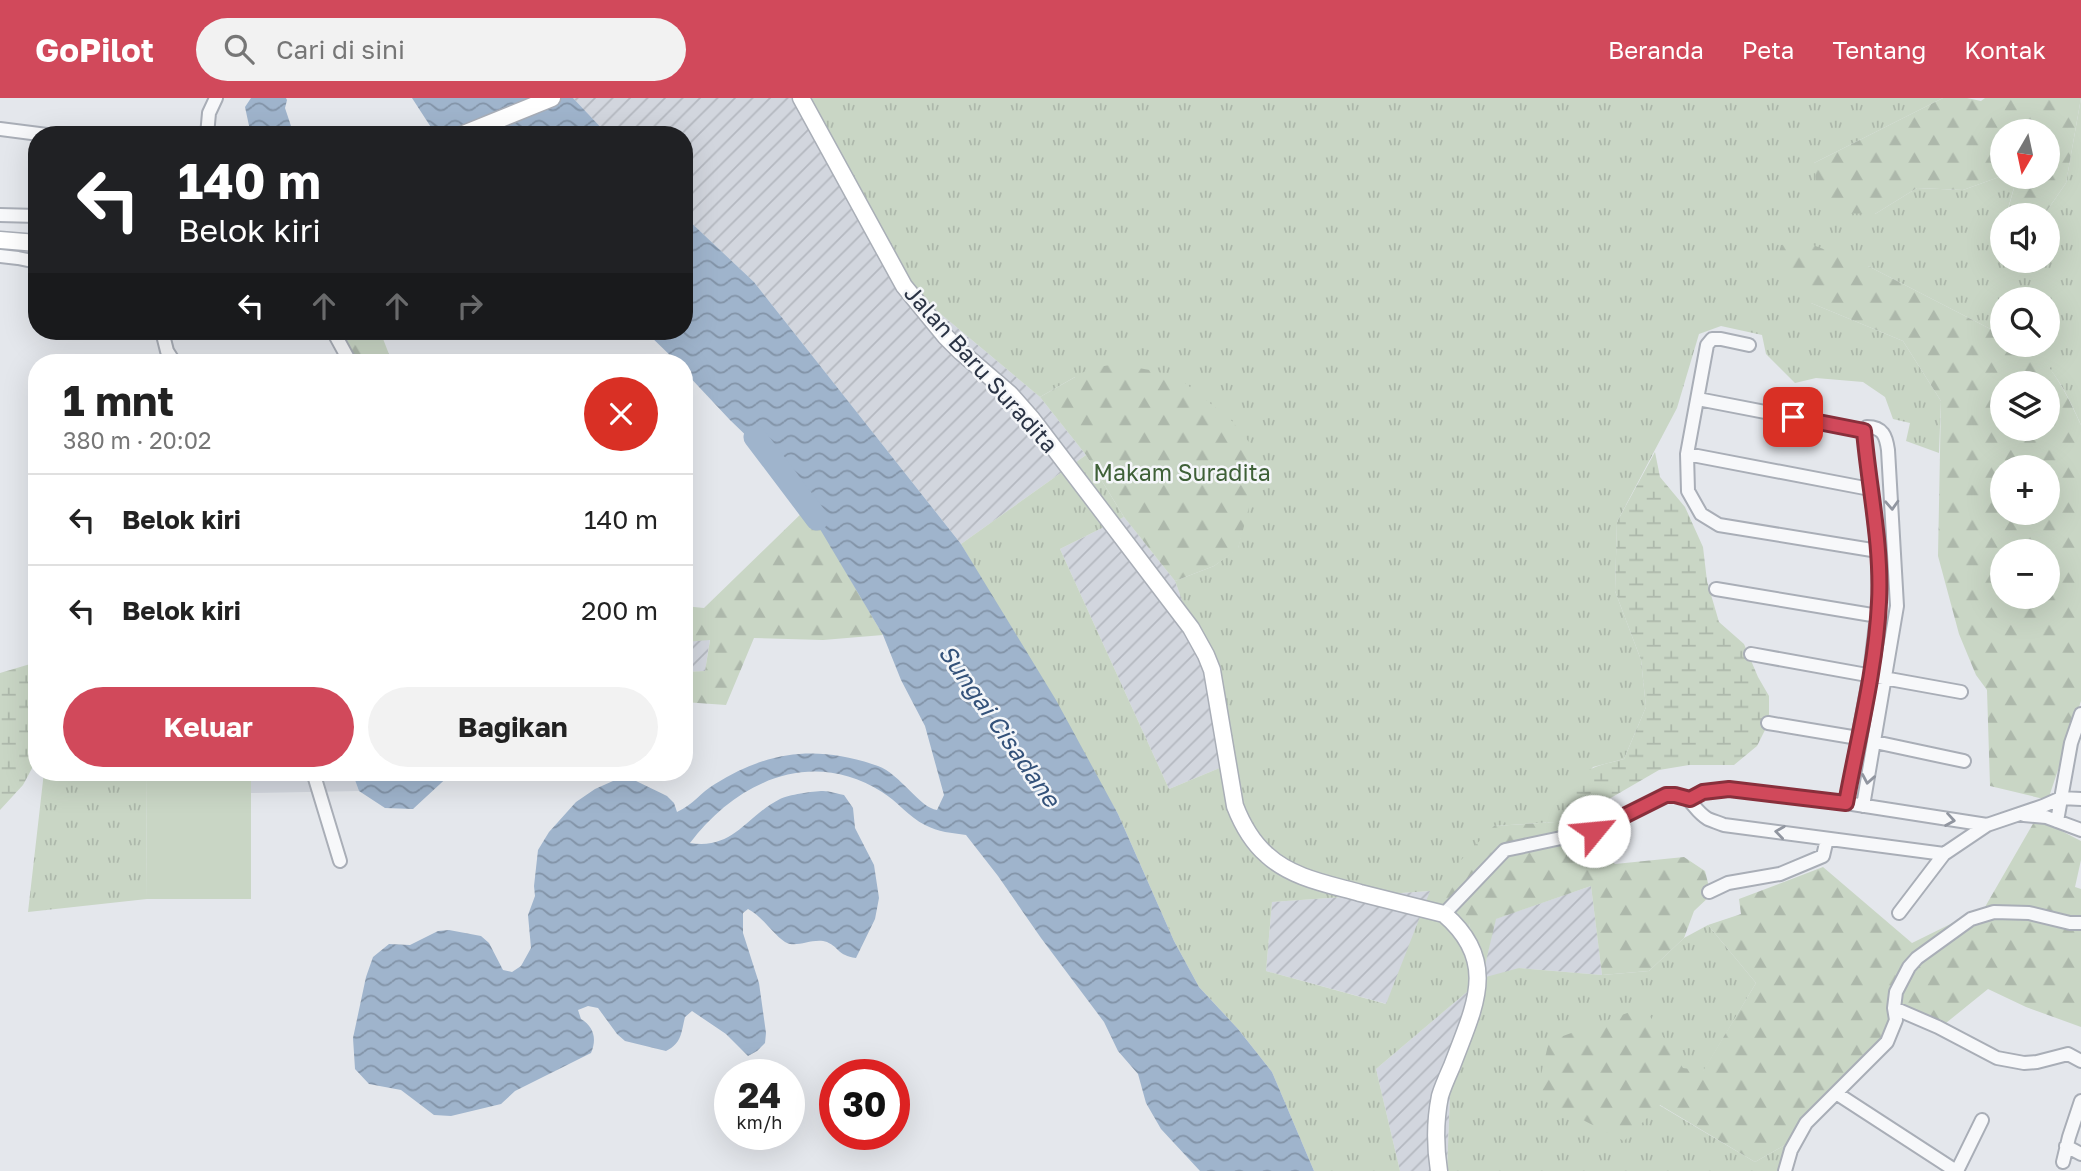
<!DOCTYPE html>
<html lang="id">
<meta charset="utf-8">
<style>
body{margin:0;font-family:"Golos Text",sans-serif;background:#f2f2f2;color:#222;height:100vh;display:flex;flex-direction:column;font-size:26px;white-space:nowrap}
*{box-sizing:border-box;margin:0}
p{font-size:23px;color:#767676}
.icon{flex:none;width:38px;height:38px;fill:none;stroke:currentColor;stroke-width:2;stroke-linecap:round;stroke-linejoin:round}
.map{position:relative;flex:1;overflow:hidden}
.side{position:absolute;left:28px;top:256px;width:665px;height:427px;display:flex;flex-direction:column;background:#fff;border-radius:28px;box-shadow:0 7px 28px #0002}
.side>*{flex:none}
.top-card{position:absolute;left:28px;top:28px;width:665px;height:214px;border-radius:28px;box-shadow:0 7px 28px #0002;background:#202124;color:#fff;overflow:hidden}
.needle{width:46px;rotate:189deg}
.tools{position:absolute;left:1990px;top:21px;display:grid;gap:14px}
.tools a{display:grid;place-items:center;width:70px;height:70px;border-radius:50%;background:#fff;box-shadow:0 7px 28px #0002;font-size:35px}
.speed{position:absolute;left:714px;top:961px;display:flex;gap:14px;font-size:35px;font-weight:700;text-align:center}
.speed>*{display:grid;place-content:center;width:91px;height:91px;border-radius:50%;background:#fff;box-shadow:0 7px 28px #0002;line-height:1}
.speed small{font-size:18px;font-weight:400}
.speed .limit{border:10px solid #d22;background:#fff;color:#111}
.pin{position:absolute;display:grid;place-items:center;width:60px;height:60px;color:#fff;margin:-30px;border-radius:14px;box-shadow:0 4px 10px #0006}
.me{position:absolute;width:77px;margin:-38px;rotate:62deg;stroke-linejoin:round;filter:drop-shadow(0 0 5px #0008)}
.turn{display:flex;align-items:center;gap:24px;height:147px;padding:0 35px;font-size:32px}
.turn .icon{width:91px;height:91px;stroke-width:2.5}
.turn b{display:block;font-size:49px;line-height:60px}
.lanes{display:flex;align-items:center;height:66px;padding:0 35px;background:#0003;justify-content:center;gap:35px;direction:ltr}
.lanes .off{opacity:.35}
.round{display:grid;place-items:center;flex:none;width:74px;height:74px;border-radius:37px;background:#f2f2f2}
.summary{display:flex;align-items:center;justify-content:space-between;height:119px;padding:0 35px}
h1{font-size:42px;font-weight:700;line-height:52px}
.button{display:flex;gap:14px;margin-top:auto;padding:14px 35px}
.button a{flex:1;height:80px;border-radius:42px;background:#d1495b;color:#fff;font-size:28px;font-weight:700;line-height:80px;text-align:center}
.button a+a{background:#f2f2f2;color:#222}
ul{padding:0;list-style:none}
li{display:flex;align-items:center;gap:21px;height:91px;padding:0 35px;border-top:2px solid #e0e0e0}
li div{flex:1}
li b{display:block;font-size:26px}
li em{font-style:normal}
header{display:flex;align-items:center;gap:42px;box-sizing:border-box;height:98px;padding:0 35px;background:#d1495b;color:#fff}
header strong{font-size:33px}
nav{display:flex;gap:38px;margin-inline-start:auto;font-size:24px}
.search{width:490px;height:63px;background:#f2f2f2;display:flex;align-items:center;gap:18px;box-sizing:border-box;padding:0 24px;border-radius:38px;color:#767676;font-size:26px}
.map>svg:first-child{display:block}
.built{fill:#d2d6de}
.industrial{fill:url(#industrial-furrows)}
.grass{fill:url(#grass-tufts);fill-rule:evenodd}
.forest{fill:url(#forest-firs);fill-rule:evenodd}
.wetland{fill:url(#wetland-marsh)}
.pitch{fill:#c9d6c5}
.water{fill:url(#water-waves)}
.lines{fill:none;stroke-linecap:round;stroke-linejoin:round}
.river{stroke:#9fb4cc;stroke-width:23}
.street-casing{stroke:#a9aeb7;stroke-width:16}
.secondary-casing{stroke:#a9aeb7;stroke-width:19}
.street{stroke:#f7f8fa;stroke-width:12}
.secondary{stroke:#fff;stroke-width:16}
.oneway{stroke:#9196a0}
.route-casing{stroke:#882f3b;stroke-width:18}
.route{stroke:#d1495b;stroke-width:12}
.labels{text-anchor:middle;stroke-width:5;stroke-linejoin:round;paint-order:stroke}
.street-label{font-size:23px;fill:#2b3445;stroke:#f4f6f9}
.park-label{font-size:23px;fill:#3f6138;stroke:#f4f6f9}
.water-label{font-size:24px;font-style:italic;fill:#34527a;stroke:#f4f6f9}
</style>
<header>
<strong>GoPilot</strong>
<div class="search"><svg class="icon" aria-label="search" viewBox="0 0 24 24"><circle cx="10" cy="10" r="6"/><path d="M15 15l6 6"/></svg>Cari di sini</div>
<nav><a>Beranda</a><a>Peta</a><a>Tentang</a><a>Kontak</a></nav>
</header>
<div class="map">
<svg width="2081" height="1073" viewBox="0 0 2081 1073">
<defs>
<pattern id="industrial-furrows" width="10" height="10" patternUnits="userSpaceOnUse" patternTransform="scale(1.75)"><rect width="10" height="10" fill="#d2d6de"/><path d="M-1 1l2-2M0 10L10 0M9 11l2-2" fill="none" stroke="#b4b8c0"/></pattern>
<pattern id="grass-tufts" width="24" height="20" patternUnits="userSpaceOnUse" patternTransform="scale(1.75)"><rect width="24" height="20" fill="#c9d6c5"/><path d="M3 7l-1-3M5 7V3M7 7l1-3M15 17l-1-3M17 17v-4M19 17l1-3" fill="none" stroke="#adb8ab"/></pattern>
<pattern id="forest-firs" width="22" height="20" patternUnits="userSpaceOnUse" patternTransform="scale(1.75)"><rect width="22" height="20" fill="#c9d6c5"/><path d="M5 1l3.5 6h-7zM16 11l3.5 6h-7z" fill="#adb8ab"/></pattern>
<pattern id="wetland-marsh" width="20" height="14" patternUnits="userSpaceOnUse" patternTransform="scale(1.75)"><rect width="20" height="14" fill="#c9d6c5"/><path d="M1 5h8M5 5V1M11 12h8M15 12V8" fill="none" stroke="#adb8ab"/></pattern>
<pattern id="water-waves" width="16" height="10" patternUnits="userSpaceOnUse" patternTransform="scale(1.75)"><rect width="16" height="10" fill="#9fb4cc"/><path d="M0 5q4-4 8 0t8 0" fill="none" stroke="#8293a7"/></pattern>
</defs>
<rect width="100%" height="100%" fill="#e4e7ec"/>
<path class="built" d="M 251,674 L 352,674 L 359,693 L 251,695 Z"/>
<path class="industrial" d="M 573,0 L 795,0 L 888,172 L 1040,299 L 1086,357 L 961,446 L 754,184 L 684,118 L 684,37 L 608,37 Z
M 1124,419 L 1175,483 L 1205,565 L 1222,669 L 1169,691 L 1060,451 Z
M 710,541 L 705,573 L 684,574 L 684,544 Z
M 1591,788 L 1602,877 L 1519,870 L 1451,972 L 1447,1073 L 1400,1073 L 1376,971 L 1482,881 L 1495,821 Z
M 1431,793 L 1387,906 L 1266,873 L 1272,804 Z"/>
<path class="grass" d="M 795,0 L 1943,0 L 1814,65 L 1875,116 L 1917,90 L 1963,92 L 2002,78 L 2017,79 L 2007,114 L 2010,117 L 2002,117 L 2002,163 L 2048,163 L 2048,117 L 2044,117 L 2066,85 L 2081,0 L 2081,327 C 2067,296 2052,263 2021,247 L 2048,247 L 2048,201 L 2002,201 L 2002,237 L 1868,168 L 1811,205 L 1903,243 L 1941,303 L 1939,355 L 1906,343 L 1910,325 L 1893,321 L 1885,299 L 1863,284 L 1816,280 L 1795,285 L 1766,256 L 1762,237 L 1721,228 L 1699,236 L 1677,310 L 1617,424 L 1615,493 L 1641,562 L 1646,609 L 1624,661 L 1593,669 L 1568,701 L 1571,723 L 1494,728 L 1469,825 L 1482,880 L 1519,870 L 1602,877 L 1649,873 L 1684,840 L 1708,827 L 1756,885 L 1703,974 L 1683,971 L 1659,1007 L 1755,1064 L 1799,1039 L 1788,1073 L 1447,1073 L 1451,972 L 1481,882 L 1376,971 L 1400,1073 L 1314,1073 L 1272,974 L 1238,931 L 1199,889 L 1174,843 L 1118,716 L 961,446 L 1086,357 L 1124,419 L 1060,451 L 1169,691 L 1222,669 L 1205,565 L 1175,483 L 1214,468 L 1238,450 L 1243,429 L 1075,279 L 1040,299 L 888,172 ZM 1430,793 L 1386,906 L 1266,873 L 1272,804 Z
M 44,674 L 146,674 L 147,801 L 28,814 Z"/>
<path class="forest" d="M 1943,0 L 1967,0 L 1981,3 L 1985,0 L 2081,0 L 2066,85 L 2044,117 L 2010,117 L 2007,115 L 2017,79 L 2048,79 L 2048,33 L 2002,33 L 2002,78 L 1963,92 L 1917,90 L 1875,116 L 1837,115 L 1818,98 L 1814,65 Z
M 1805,144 L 1868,168 L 2002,237 L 2002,247 C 2009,247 2017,246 2024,248 C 2050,259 2070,303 2081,327 L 2081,603 L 2048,702 L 1990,688 L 1987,592 L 1976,577 L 1959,536 L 1938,458 L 1941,303 L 1903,243 L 1811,205 L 1775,169 L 1781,147 ZM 2002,285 L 2048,285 L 2048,331 L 2002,331 ZM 2002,369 L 2048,369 L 2048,415 L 2002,415 ZM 2002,453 L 2048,453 L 2048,499 L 2002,499 Z
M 350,233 L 380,233 L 392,264 L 344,264 L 336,242 Z
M 1117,266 L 1155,273 L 1180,281 L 1232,323 L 1253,349 L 1257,368 L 1252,398 L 1238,451 L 1214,468 L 1175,483 L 1124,419 L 1086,357 L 1040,299 L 1091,270 Z
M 808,409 L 883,537 L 823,542 L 754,540 L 726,607 L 684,604 L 684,574 L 705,573 L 710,542 L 684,544 L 684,508 L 704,510 Z
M 1571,723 L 1615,766 L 1684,759 L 1705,773 L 1711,797 L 1694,813 L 1684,840 L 1649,873 L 1602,877 L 1591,788 L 1496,821 L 1482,880 L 1469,825 L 1431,793 L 1494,728 Z
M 2034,724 L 2048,726 L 2081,743 L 2081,762 L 2075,789 L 2081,791 L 2081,929 L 2026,909 L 1988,891 L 1946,925 L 1906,912 L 1884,954 L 1799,1039 L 1755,1064 L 1660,1007 L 1624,1043 L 1536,998 L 1549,943 L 1644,909 L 1683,970 L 1703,973 L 1756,885 L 1708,827 L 1741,816 L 1739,801 L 1823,769 L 1912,845 L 1985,809 Z"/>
<path class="wetland" d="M 1655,354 L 1660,379 L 1685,409 L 1703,449 L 1707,483 L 1719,524 L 1744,546 L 1758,579 L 1769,598 L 1769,624 L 1757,648 L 1734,667 L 1689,667 L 1659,672 L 1571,723 C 1570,716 1567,707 1568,700 C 1570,672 1601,667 1624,661 L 1646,609 L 1641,562 L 1615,493 L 1617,424 Z
M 37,564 L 37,661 L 23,687 L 0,712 L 0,575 Z"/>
<path class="pitch" d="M 146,674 L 251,674 L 251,801 L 147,801 Z"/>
<path class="water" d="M 251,0 L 286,0 L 287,2 L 285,10 L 294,37 L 251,37 L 245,9 Z
M 412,0 L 573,0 L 608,37 L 436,37 Z
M 684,118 L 754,184 L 961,446 L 1056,602 L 1118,716 L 1174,843 L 1199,889 L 1238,931 L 1272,974 L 1314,1073 L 1200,1073 L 1161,1031 L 1146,1005 L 1138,976 L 1118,953 L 1104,924 L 1041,840 L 998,778 L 966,737 C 952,735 938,734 925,727 C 909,719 897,703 882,694 C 811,649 736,684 690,745 C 734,752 746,718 780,701 C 788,697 813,693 823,693 C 830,693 838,696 844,697 L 853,710 L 855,730 L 874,767 L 879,800 L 875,821 L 856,860 C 837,857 840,850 827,844 C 813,839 796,851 785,844 C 771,834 763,819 748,811 L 743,815 L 743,835 L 759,885 L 766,935 L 765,945 L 757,953 L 748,958 L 726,936 L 692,913 L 685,919 C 681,935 682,945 666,953 L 625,943 L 617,936 L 598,910 L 588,908 L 578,912 L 581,921 C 594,929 597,941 591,955 L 515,993 L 501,1006 L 451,1018 L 434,1017 L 401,992 L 369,986 L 355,971 L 353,940 L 366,879 L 373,859 L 389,846 L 410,847 L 438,833 L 449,832 L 481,838 L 489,845 L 503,872 L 512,874 L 521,868 L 531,850 L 528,817 L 535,798 L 534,788 L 538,752 L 549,734 L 576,704 L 595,691 L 613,683 L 624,681 L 634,682 L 667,698 L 674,705 L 677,714 C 693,707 701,694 715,686 C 769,652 819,647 878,668 C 900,676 920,710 937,712 L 944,697 L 925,628 L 901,582 L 883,537 L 808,411 L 782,372 L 730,322 L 684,273 L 684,264 L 677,264 L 645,233 L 684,233 Z
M 352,674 L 453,674 L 413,711 L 385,710 L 359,693 Z"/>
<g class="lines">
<path class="river" d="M 755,339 L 817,421"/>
<g class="street-casing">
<path id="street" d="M 0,31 L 47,37
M 207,37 L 209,15 L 216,0
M 0,117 L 37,118
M 0,158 L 18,160 L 37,164
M 162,233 L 167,253 L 174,264
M 333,233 L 350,264
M 1749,247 L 1721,241 L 1712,241 L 1707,247 L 1687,356 L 1688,393 L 1701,416 L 1719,427 L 1878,453
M 1698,301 L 1864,333
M 1687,356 L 1870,391
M 1716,491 L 1878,518
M 1751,556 L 1961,594
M 1768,625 L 1858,640
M 1875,644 L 1964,663
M 313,674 L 340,763
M 1690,701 L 1703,694 L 1729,691 L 1846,705 L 1987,727
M 1846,705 L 1870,576 L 1879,501 L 1878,453 L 1864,333 L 1867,329 C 1883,329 1886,338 1888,352 L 1897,508 L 1863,708
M 2024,717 L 2046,719 L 2081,732
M 2057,723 L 2071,645 L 2081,616
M 1709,794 L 1728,785 L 1780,776 L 1823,758 L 1827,741
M 1899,815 L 1944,756 L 1987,727 L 2043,708 L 2061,700 L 2081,701
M 1444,816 L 1505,752 L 1594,733 L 1666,697 C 1695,696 1689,709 1708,721 C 1713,723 1719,725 1724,727 L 1944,756
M 1894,910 L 1938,929 L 1997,960 L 2024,965 L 2037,964 L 2068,956 L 2081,963
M 1836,995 L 1956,1073
M 2066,1048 L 2081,1056
M 2063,1064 L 2069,1039 L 2081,1003
M 1785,1073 L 1791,1052 L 1806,1025 L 1887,944 L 1896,922 L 1894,910 L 1896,894 L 1909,869 L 1917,860 L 1971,821 L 1994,814 L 2029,815 L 2070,825 L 2081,825
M 1957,1073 L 1982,1022"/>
</g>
<g class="secondary-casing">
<path id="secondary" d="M 801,0 L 904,188 L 945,238 L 961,254 L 1010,296 L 1032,321 L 1191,530 L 1206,557 L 1212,572 L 1235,708 C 1242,726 1252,744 1267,757 C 1292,780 1328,786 1360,795 C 1388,802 1416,809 1444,816 C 1500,864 1474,909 1452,968 C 1448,977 1443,988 1440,998 C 1435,1023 1435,1048 1439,1073
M 461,37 L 552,0
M 0,142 L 37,145"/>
</g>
<use href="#street" class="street"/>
<use href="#secondary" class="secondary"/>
</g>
<defs><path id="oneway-chevron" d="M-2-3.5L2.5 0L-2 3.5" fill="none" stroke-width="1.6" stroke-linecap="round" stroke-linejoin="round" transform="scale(1.75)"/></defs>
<g class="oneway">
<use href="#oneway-chevron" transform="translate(1892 407) rotate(87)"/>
<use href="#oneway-chevron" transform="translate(1868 681) rotate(100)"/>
<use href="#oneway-chevron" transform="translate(1950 722) rotate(9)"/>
<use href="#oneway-chevron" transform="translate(1780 734) rotate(-172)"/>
</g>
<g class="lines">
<g class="route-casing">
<path id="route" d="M 1594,733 L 1666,697 L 1675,697 L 1690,701 L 1703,694 L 1729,691 L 1846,705 C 1858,640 1876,570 1879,504 C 1882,447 1869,390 1864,333 L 1793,319"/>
</g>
<use href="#route" class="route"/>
</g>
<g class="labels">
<g class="street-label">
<text transform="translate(981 271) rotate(48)" y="8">Jalan Baru Suradita</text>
</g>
<g class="park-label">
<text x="1182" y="383">Makam Suradita</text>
</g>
<g class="water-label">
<text transform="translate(999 628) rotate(55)" y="8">Sungai Cisadane</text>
</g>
</g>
</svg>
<div class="tools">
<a><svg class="needle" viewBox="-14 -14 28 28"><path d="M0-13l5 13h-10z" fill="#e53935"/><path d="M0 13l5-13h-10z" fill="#767676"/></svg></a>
<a><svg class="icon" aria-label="sound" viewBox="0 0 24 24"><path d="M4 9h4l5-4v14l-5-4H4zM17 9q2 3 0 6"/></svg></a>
<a><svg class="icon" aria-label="search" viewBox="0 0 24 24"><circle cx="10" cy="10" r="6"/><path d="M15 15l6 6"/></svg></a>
<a><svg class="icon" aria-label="layers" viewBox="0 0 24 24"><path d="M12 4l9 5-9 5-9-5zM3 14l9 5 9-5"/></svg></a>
<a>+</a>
<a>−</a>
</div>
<div class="speed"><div>24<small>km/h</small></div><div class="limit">30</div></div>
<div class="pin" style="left:1793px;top:319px;background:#d93025"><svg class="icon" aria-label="arrive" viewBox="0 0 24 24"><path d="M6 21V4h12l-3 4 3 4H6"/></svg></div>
<svg class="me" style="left:1594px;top:733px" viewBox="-20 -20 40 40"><circle r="19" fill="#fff"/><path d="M0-13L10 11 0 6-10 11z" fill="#d1495b"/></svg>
<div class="top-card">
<div class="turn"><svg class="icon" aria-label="left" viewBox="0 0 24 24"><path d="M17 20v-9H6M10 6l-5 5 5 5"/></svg><div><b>140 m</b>Belok kiri</div></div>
<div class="lanes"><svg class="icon" aria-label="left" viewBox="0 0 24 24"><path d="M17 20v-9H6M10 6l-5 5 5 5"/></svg><svg class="icon off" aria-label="ahead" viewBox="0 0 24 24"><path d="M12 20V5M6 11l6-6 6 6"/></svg><svg class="icon off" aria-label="ahead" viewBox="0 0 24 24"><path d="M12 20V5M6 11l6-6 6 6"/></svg><svg class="icon off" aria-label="right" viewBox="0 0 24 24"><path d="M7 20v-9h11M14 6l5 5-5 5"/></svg></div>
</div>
<section class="side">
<div class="summary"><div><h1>1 mnt</h1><p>380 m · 20:02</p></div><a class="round" style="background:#d93025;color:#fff"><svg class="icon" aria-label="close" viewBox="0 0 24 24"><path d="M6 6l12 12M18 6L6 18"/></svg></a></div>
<ul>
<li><svg class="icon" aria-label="left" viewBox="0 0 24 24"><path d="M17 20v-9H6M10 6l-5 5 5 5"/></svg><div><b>Belok kiri</b></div><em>140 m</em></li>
<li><svg class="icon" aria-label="left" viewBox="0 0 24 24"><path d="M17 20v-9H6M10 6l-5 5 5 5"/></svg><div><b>Belok kiri</b></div><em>200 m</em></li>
</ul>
<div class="button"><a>Keluar</a><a>Bagikan</a></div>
</section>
</div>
